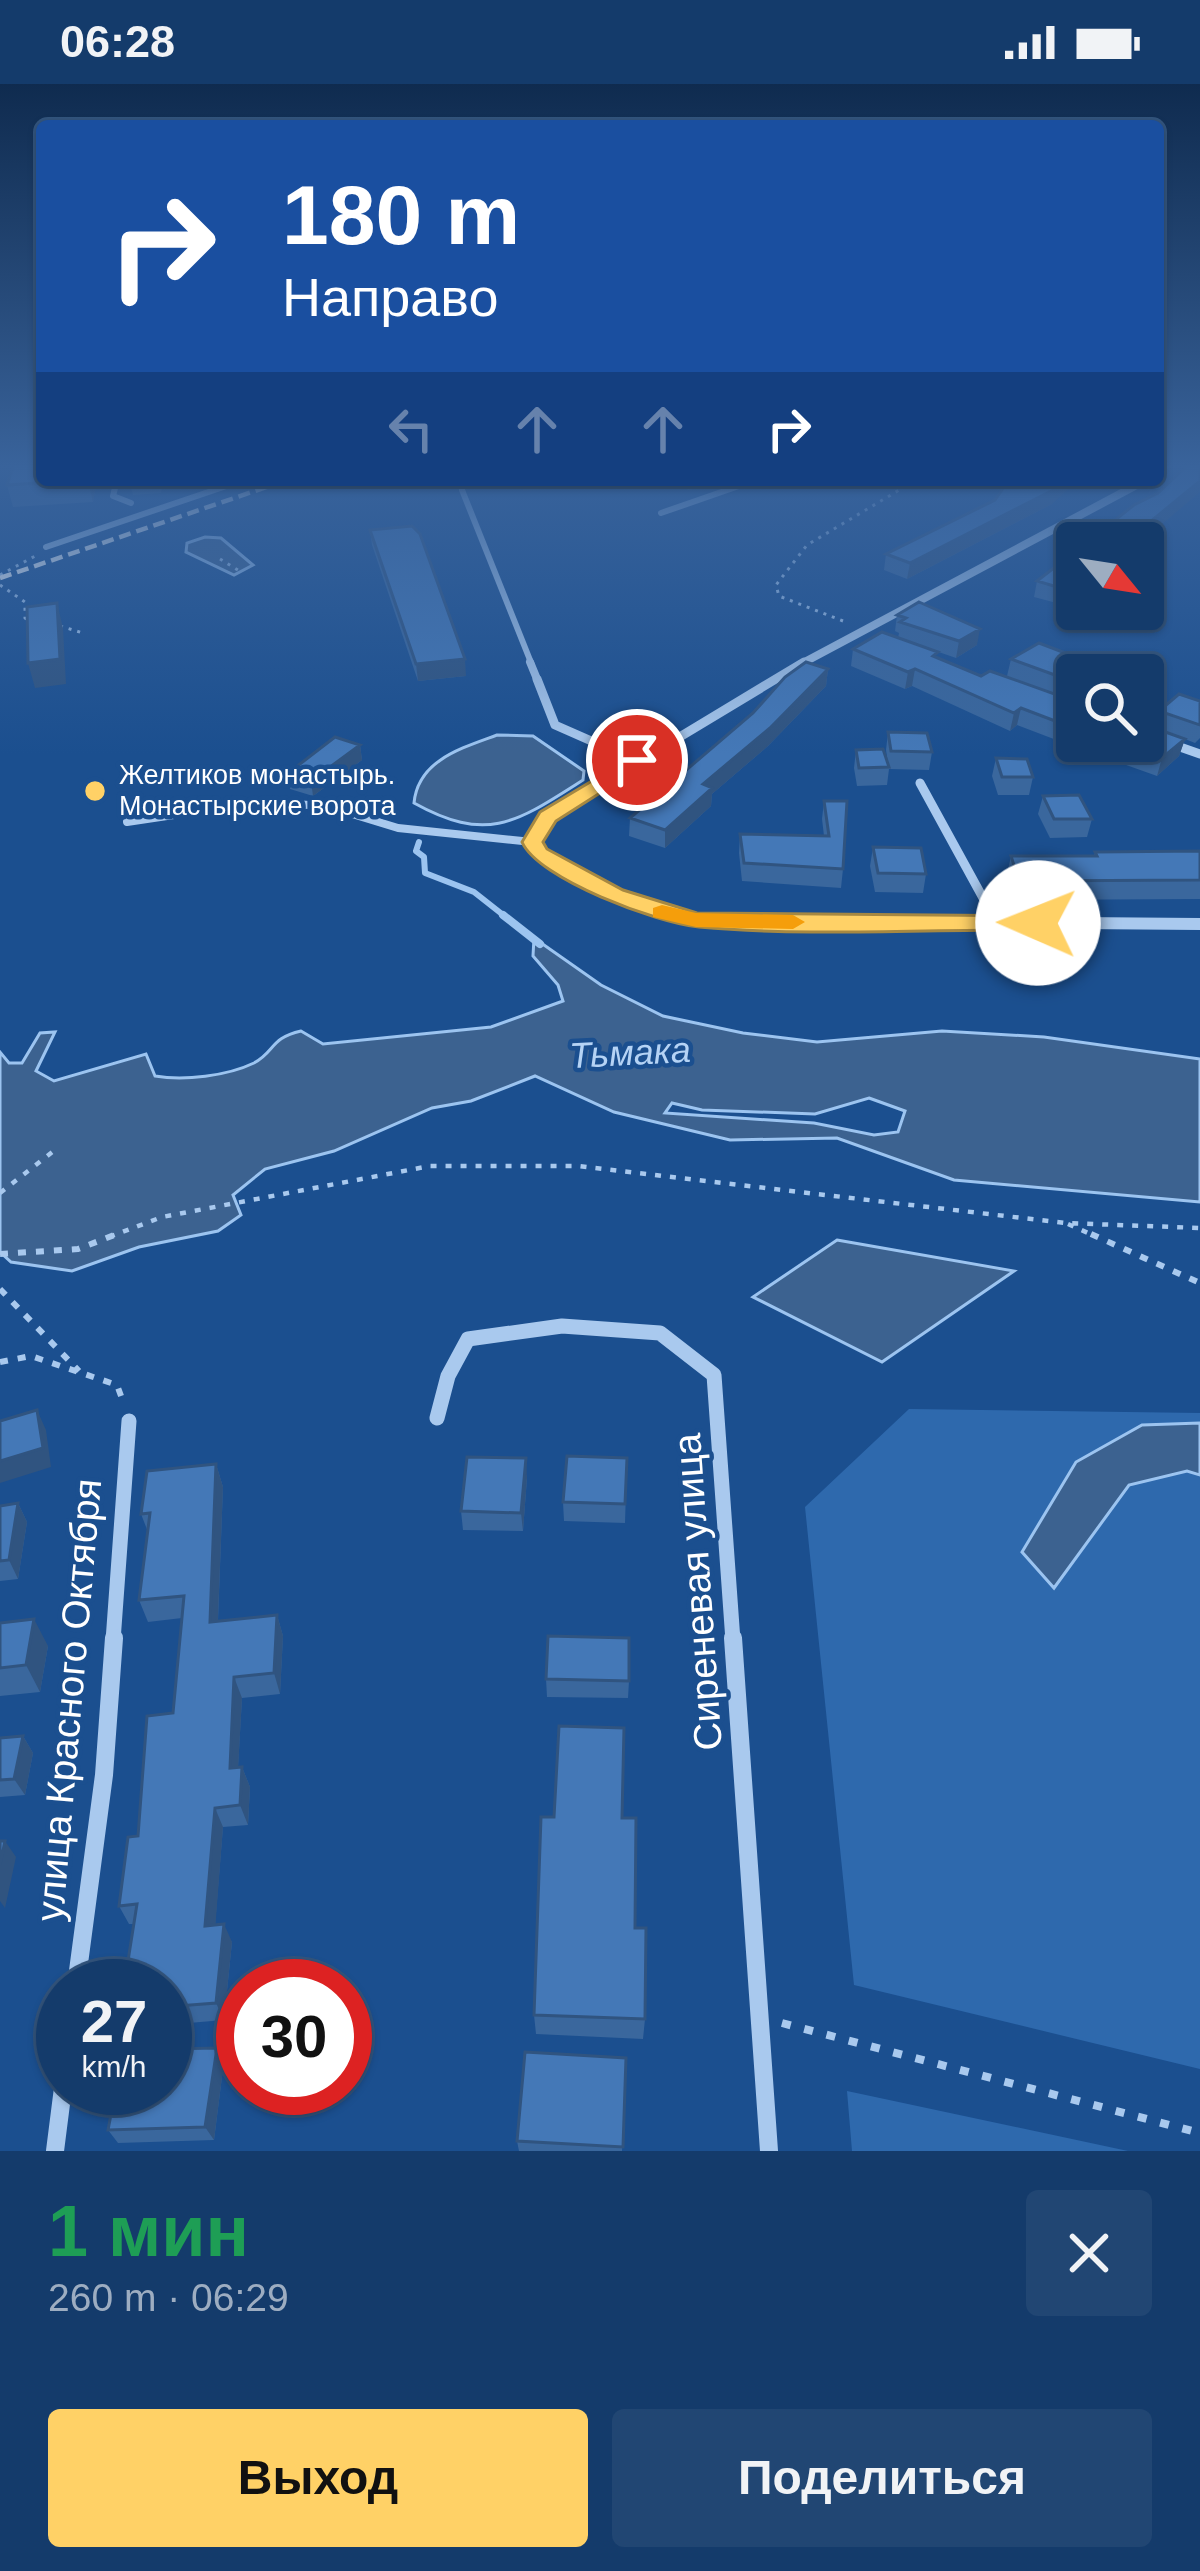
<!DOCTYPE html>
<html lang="ru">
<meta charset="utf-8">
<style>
body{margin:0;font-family:Helvetica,sans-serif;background:#214673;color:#f1f3f6;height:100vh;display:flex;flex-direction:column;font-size:45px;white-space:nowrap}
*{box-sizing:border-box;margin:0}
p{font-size:39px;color:#9dadc1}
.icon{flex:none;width:66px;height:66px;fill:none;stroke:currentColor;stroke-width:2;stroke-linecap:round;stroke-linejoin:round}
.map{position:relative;height:2067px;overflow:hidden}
.sheet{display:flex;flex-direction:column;background:#143b6b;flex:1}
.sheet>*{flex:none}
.banner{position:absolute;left:36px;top:36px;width:1128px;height:366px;border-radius:12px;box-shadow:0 3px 9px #0004,0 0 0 3px #33557e;background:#1a4fa0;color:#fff;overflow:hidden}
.needle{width:78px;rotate:120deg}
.controls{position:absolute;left:1056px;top:438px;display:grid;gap:24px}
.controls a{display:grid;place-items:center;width:108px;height:108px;border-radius:12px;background:#143b6b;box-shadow:0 3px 9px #0004,0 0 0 3px #33557e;font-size:60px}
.speed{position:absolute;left:36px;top:1875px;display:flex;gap:24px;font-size:60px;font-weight:700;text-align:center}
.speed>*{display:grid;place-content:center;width:156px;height:156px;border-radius:50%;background:#143b6b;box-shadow:0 3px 9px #0004,0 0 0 3px #33557e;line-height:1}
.speed small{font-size:30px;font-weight:400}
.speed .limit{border:18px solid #d22;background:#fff;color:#111}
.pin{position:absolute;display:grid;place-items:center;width:102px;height:102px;color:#fff;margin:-51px;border:6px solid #fff;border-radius:50%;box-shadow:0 3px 12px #0007}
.me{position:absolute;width:132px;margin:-66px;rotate:271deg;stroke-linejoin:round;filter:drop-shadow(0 0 9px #0008)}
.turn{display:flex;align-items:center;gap:42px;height:252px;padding:0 48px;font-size:54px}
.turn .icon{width:156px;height:156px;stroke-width:2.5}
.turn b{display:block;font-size:84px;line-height:102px}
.lanes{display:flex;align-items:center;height:114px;padding:0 48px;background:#0003;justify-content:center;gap:60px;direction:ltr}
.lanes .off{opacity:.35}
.round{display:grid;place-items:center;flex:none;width:126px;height:126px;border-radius:12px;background:#214673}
.headline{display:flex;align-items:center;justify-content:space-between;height:204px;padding:0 48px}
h1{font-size:72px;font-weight:800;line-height:90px;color:#1e9e55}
.action{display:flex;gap:24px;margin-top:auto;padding:24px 48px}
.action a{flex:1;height:138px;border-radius:12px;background:#ffd166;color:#111;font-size:48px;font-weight:800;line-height:138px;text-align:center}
.action a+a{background:#214673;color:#f1f3f6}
.status{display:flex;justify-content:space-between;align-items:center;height:84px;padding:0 60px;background:#143b6b;direction:ltr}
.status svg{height:33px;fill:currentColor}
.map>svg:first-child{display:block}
.green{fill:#2e69ad}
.water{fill:#3c6290;stroke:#9cc4f0;stroke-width:3;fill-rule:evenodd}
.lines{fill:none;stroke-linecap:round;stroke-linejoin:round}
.stream-far1{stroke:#9cc4f0;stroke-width:6}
.stream{stroke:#9cc4f0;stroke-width:8}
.path-far3{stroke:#a9c9ee;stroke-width:3;stroke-dasharray:3 6;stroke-linecap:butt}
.path-far2{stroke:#a9c9ee;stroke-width:4.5;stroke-dasharray:6 9;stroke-linecap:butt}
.path-far1{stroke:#a9c9ee;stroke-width:6;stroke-dasharray:8 10;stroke-linecap:butt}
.path{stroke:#a9c9ee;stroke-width:8;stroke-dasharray:9 14;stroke-linecap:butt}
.lane-far1{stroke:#a9c9ee;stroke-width:6}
.lane{stroke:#a9c9ee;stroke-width:8}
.street-far4{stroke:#a9c9ee;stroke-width:8}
.street-far3{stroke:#a9c9ee;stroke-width:9}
.street-far2{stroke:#a9c9ee;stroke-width:12}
.street-far1{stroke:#a9c9ee;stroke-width:15}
.street{stroke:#a9c9ee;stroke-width:18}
.rail{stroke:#fff;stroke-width:4.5;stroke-dasharray:12 6;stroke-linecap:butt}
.wall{fill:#3a679d}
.shaded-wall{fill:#305480}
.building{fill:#4478b7;stroke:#305480;stroke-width:3}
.route{fill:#ffd166;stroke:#a68842;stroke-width:3}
.slow{fill:#f59e0b}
.poi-dot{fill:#ffd166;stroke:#1b4f8f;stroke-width:4.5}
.labels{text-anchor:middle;stroke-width:9;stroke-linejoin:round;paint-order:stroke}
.far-poi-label{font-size:27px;fill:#fff;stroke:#1b4f8f;text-anchor:start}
.water-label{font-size:36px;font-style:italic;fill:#b5d3f5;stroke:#1b4f8f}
.near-street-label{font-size:39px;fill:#fff;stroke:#1b4f8f}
</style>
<div class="status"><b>06:28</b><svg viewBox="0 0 49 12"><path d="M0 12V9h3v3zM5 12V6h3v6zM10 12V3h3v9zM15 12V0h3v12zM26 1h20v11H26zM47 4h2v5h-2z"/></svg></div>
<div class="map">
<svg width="1200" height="2067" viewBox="0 0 1200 2067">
<rect width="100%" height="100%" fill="#1b4f8f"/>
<path class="green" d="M 909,1325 L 1200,1329 L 1200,1339 L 1142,1341 L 1022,1468 L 1054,1503 L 1129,1401 L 1187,1387 L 1200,1391 L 1200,1985 L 854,1901 L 805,1423 Z
M 847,2007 L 1128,2067 L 852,2067 Z"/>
<path class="water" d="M 205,453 L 221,454 L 253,481 L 234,491 L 186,468 L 187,459 Z
M 497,651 L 533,652 L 584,687 L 583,696 C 517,738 488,760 414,719 C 418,676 462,664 497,651 Z
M 534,854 L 601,901 L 663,932 L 743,949 L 817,958 L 942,947 L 1044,953 L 1200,975 L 1200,1118 L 954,1096 L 837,1054 L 730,1056 L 614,1028 L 535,992 L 471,1017 L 432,1024 L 334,1067 L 265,1085 L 233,1111 L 241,1131 L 218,1147 L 139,1163 L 72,1187 L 11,1178 L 0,1168 L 0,968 L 9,979 L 22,979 L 40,949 L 55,948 L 36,987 L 54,997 L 146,970 L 155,992 C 184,997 227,992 254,979 C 275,968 270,954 301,947 L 323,960 L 491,943 L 563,917 L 558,901 L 533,872 ZM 869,1014 L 905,1027 L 898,1048 L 874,1051 L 814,1039 L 665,1029 L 672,1019 L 702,1026 L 815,1030 Z
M 837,1156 L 1014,1187 L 882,1278 L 753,1213 Z
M 1200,1339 L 1200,1391 L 1187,1387 L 1129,1401 L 1054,1504 L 1022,1468 L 1076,1378 L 1142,1341 Z"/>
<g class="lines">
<path class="stream-far1" d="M 419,758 L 416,767 L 424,773 L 425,789 L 474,808 L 507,834"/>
<path class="stream" d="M 503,831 L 540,860"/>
<path class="path-far3" d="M 220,475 L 241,488
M 0,491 L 37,471
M 0,501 L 25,518 L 25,534 L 31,538
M 843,537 L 779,512 L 776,501 L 807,461 L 916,396
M 60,542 L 83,549"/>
<path class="path-far2" d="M 0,1109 L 55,1066
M 1068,1140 L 1097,1153
M 109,1153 L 162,1133 L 430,1082 L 578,1082 L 1065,1139 L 1200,1144"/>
<path class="path-far1" d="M 1091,1150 L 1200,1199
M 0,1170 L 78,1165 L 117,1150
M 0,1205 L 79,1287
M 0,1278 L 31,1272 L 117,1301 L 124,1320"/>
<path class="path" d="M 782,1939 L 1200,2049"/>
<path class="lane-far1" d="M 117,396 L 113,412 L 131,419
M 462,406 L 532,581
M 661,429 L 756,396
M 46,463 L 244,396"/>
<path class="lane" d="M 530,578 L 537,595
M 127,738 L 260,718 L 326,722 L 398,744 L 532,758"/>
<path class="street-far4" d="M 1158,387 L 1167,380
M 799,581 L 1146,396"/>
<path class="street-far3" d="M 537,595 L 555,641 L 637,677
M 1143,650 L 1200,670
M 920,699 L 994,834
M 686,834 L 581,797 L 532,758 L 547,733 L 804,578"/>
<path class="street-far2" d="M 673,831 L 696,836 L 1200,840
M 992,831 L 997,839"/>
<path class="street-far1" d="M 437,1334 L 448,1292 L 468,1255 L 562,1242 L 660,1249 L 714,1291 L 733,1557
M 113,1557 L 129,1337"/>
<path class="street" d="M 733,1554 L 769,2067
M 76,1902 L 104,1691 L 114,1554
M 55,2067 L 63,2004"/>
<path class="rail" d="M 585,403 L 605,396
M 0,494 L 287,396"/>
</g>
<path class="wall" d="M 42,396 L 97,396 L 93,418 L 13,423 L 7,401 Z
M 129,396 L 163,396 L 161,409 L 133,411 Z
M 665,396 L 720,396 L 689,406 Z
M 995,416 L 1052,420 L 907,495 L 884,486 L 886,470 Z
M 370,446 L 466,592 L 418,597 L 372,461 Z
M 1077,466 L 1077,513 L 1064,521 L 1034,513 L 1037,497 Z
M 897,531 L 977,561 L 956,574 L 907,557 L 937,573 L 981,592 L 1007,592 L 1011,575 L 1077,591 L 1077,644 L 1059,657 L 1017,641 L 1010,647 L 912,602 L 905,605 L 851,582 L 853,565 L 898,554 L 899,549 L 895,547 Z
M 828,585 L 826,602 L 768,662 L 712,710 L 711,722 L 665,764 L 629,752 L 630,734 Z
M 1200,617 L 1200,654 L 1195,659 L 1185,655 L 1179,672 L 1157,692 L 1115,677 L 1120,659 L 1154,644 L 1159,627 Z
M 888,648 L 932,668 L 929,686 L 889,685 L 887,701 L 857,702 L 854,684 L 856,666 L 888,680 L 886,666 Z
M 360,661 L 362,676 L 313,712 L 290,705 L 287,690 Z
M 996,674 L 1033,693 L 1029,711 L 998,711 L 992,692 Z
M 1043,712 L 1092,735 L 1087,753 L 1050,754 L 1038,730 Z
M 824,717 L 843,785 L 841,804 L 742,797 L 739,769 L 740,750 L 824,752 L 822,735 Z
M 873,763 L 926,790 L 923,809 L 875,808 L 870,782 Z
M 1200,767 L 1200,815 L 1015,816 L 1007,790 L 1011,772 L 1094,772 L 1095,768 Z
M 627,1374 L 625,1439 L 564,1437 L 563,1418 Z
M 216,1380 L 223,1403 L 218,1537 L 277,1531 L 283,1552 L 280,1610 L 242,1614 L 238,1683 L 242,1683 L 250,1703 L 248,1741 L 223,1743 L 215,1841 L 232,1858 L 224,1936 L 165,1941 L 165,1902 L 134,1840 L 129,1840 L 119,1822 L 173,1629 L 182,1534 L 148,1538 L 139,1516 L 148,1448 L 141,1430 Z
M 527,1394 L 523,1447 L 463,1446 L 461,1427 Z
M 18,1419 L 27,1438 L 18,1495 L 0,1497 L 0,1422 Z
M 0,1539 L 48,1562 L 40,1608 L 0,1612 Z
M 546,1595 L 629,1597 L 628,1614 L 547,1613 Z
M 23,1652 L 33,1669 L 25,1711 L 0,1713 L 0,1654 Z
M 622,1734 L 645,1935 L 643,1955 L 536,1950 L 534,1931 Z
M 626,1974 L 622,2067 L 519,2067 L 517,2057 Z
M 224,1977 L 214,2056 L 118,2059 L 108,2046 Z"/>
<path class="shaded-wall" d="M 88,396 L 97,396 L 93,418 Z
M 522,396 L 547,396 L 547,405 L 523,407 Z
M 690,396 L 720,396 L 689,406 Z
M 1065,396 L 1078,396 L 1052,420 L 907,495 L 910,479 Z
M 1200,397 L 1200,408 L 1142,457 L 1145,442 Z
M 1160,446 L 1156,460 L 1143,469 L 1143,459 L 1139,459 Z
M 1077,499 L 1077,513 L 1064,521 L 1067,506 Z
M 57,519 L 63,544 L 66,600 L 35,604 L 28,579 Z
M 980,545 L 977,561 L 956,574 L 959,557 Z
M 465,575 L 466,592 L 418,597 L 416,580 Z
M 828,585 L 826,602 L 768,662 L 712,710 L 711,722 L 665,764 L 665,746 L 703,700 Z
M 915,585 L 912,602 L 905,605 L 908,588 Z
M 1021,624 L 1017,641 L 1010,647 L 1014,629 Z
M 1077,630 L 1077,644 L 1059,657 L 1063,640 Z
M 1185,655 L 1179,672 L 1157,692 L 1162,674 Z
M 360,661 L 362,676 L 313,712 L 311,697 Z
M 37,1326 L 46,1346 L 51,1383 L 0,1399 L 0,1377 Z
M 526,1374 L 527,1394 L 523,1447 L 521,1429 Z
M 216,1380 L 223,1403 L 217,1559 L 210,1538 Z
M 18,1419 L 27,1438 L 18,1495 L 9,1476 Z
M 277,1531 L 283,1552 L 280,1610 L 274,1589 Z
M 34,1535 L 48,1562 L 40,1608 L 26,1581 Z
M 234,1593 L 242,1614 L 237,1704 L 230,1684 Z
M 23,1652 L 33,1669 L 25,1711 L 14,1695 Z
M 242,1683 L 250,1703 L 248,1741 L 240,1721 Z
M 215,1724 L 223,1743 L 214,1860 L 205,1842 Z
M 5,1757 L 16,1773 L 5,1824 L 0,1817 L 0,1781 Z
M 224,1840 L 232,1858 L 224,1936 L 216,1919 Z
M 217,1964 L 224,1977 L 214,2056 L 205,2043 Z"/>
<path class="building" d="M 14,380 L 42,380 L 42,396 L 81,396 L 7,401 Z
M 1189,380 L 1200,380 L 1200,397 L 1145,442 L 1160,446 L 1139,459 L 1086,459 L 1134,421 L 1158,409 Z
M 1029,396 L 1065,396 L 1055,405 L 910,479 L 886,470 L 995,416 L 1006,400 L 1022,402 Z
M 412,442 L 420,450 L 465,575 L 416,580 L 370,446 Z
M 1077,466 L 1077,499 L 1067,506 L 1037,497 Z
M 919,518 L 980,545 L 959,557 L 900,538 L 906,534 L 897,531 Z
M 57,519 L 60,575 L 28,579 L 27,523 Z
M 882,548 L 938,568 L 933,572 L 981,592 L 990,587 L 1077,618 L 1077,630 L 1063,640 L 1021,624 L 1014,629 L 915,585 L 908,588 L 853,565 Z
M 1039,559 L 1123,591 L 1077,591 L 1077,599 L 1011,575 Z
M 806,578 L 828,585 L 770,644 L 703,700 L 712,704 L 665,746 L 630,734 L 753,629 L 785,593 Z
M 1179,610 L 1200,617 L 1200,641 L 1159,627 Z
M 1143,640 L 1185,655 L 1162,674 L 1120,659 L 1123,657 L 1143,657 Z
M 888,648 L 927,649 L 932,668 L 891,667 Z
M 335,653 L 360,661 L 311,697 L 287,690 Z
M 883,665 L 889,683 L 859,684 L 856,666 Z
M 996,674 L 1027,675 L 1033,693 L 1002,693 Z
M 1079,711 L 1092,735 L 1054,735 L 1043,712 Z
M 824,717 L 847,717 L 843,785 L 744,779 L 740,750 L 829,752 Z
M 873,763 L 921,764 L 926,790 L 878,789 Z
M 1200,767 L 1200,796 L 1019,797 L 1011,772 L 1097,772 L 1095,768 Z
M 37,1326 L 43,1364 L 0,1377 L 0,1337 Z
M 567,1372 L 627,1374 L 625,1420 L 563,1418 Z
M 467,1373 L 526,1374 L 521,1429 L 461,1427 Z
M 216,1380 L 210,1538 L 277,1531 L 274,1589 L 234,1593 L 230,1684 L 242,1683 L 240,1721 L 215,1724 L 205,1842 L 224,1840 L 216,1919 L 165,1923 L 165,1902 L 124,1902 L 137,1820 L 119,1822 L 128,1753 L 138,1752 L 147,1632 L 173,1629 L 184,1512 L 139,1516 L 150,1429 L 141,1430 L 147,1387 Z
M 18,1419 L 9,1476 L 0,1477 L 0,1422 Z
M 34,1535 L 26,1581 L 0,1584 L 0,1539 Z
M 548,1552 L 629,1554 L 629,1597 L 546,1595 Z
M 559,1642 L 624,1644 L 622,1734 L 636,1734 L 635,1844 L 646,1844 L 645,1935 L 534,1931 L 541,1733 L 554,1733 Z
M 23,1652 L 14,1695 L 0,1696 L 0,1654 Z
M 0,1757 L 5,1757 L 0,1781 Z
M 217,1964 L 205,2043 L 108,2046 L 116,2004 L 165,2004 L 165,1965 Z
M 525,1968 L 626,1974 L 623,2063 L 517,2057 Z"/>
<linearGradient id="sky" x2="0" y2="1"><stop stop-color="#0f2b4f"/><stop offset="0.57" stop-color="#39639b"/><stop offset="1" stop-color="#39639b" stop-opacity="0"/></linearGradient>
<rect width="1200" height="670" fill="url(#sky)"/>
<path class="route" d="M 637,670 L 644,672 L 644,681 L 556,737 L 543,758 L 547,765 L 623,806 L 697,829 L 1038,832 L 1049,839 L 1038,846 C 926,845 810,853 699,843 C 657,839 538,795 522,758 L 540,728 Z"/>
<path class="slow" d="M 662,821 L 696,829 L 793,831 L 805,838 L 793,845 L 696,843 L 653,833 L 653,824 Z"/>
<circle class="poi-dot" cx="95" cy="707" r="12"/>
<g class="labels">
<g class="far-poi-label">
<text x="119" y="700">Желтиков монастырь.<tspan x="119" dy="31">Монастырские ворота</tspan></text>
</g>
<g class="water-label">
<text transform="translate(630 968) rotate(-3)" y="13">Тьмака</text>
</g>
<g class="near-street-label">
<text transform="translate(697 1508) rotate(-94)" y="14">Сиреневая улица</text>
<text transform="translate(68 1616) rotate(-85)" y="14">улица Красного Октября</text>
</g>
</g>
</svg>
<div class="controls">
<a><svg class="needle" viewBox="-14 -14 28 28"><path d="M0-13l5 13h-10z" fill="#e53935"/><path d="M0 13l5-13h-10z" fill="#9dadc1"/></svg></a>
<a><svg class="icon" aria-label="search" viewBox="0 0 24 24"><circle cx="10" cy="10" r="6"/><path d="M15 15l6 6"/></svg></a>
</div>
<div class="speed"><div>27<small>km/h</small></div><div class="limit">30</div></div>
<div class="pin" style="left:637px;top:676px;background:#d93025"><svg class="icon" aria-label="arrive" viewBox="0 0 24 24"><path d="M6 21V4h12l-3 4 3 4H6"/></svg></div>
<svg class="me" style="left:1038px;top:839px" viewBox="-20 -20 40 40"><circle r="19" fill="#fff"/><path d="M0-13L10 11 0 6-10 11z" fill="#ffd166"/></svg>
<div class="banner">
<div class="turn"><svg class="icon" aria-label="right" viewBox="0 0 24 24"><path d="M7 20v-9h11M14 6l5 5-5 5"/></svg><div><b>180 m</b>Направо</div></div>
<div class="lanes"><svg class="icon off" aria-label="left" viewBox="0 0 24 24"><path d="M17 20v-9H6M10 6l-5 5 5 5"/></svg><svg class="icon off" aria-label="ahead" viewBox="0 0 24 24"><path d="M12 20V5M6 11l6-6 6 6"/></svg><svg class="icon off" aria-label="ahead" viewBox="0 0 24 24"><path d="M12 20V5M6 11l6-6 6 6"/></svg><svg class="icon" aria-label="right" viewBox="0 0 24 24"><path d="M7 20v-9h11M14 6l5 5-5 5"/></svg></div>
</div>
</div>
<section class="sheet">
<div class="headline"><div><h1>1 мин</h1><p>260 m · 06:29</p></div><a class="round"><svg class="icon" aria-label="close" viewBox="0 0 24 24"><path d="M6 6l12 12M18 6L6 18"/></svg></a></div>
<div class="action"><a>Выход</a><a>Поделиться</a></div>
</section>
